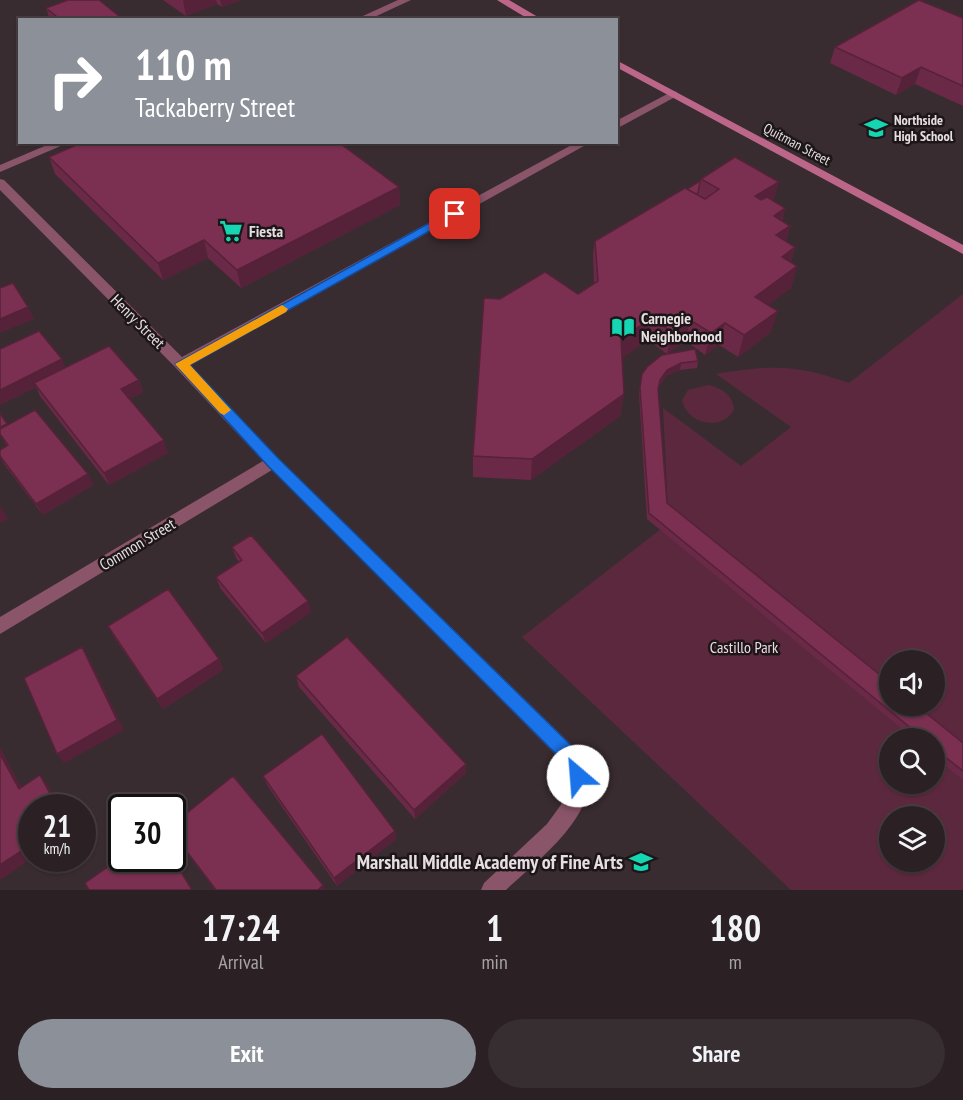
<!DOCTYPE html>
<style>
body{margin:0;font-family:"PT Sans Narrow",sans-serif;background:#372e31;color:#f1f3f6;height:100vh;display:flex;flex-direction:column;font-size:22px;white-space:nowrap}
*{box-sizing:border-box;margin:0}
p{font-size:20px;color:#a6a3a6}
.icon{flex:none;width:33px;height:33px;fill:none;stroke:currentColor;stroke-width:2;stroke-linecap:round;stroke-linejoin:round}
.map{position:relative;height:890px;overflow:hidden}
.drawer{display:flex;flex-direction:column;background:#2b2124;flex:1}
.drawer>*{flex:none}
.guide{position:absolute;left:18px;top:18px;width:600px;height:126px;border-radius:0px;box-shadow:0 2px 4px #0004,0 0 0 2px #473e41;background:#8c9099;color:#fff;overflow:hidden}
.controls{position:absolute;left:879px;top:650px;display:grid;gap:12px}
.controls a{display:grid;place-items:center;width:66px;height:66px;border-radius:50%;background:#2b2124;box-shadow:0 2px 4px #0004,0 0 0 2px #473e41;font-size:30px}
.speed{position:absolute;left:18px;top:794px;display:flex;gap:12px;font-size:30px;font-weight:700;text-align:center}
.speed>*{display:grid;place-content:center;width:78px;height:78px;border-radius:50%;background:#2b2124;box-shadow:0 2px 4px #0004,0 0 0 2px #473e41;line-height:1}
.speed small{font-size:15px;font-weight:400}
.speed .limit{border:3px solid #111;border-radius:9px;background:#fff;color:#111}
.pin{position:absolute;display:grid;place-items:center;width:51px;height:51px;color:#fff;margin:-26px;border-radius:12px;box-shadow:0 3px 9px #0006}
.me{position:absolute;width:66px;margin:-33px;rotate:333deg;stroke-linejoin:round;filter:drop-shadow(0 0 4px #0008)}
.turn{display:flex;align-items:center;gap:21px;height:126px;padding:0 18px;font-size:27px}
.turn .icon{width:78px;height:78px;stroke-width:2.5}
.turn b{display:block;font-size:42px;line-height:51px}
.eta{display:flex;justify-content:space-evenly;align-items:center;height:102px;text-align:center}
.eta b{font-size:36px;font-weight:800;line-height:42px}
.primary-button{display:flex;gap:12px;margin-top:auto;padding:12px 18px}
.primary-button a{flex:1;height:69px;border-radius:36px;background:#8c9099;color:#fff;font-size:24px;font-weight:800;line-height:69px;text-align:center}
.primary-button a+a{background:#372e31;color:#f1f3f6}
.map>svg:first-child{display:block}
.green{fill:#5c283e;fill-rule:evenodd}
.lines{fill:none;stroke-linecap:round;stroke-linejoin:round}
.minor{fill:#8a5469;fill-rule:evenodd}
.tertiary{fill:#8a5469;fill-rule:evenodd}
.secondary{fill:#bc6789;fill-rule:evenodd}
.wall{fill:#6a2946}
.shaded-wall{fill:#562239}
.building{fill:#7b3051;stroke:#562239;stroke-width:1.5}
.route{fill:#1a73e8;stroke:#114b97;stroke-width:1.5}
.slow{fill:#f59e0b}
.labels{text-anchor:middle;stroke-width:5;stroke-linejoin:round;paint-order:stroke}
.far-poi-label{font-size:14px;font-weight:bold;fill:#e6dee0;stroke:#1c1618;text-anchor:start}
.far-street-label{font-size:14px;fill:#e6dee0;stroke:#1c1618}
.poi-label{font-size:16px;font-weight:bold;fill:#e6dee0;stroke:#1c1618;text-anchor:start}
.street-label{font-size:16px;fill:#e6dee0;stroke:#1c1618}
.park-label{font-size:16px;fill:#f2dae2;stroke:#1c1618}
.near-poi-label{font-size:20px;font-weight:bold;fill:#e6dee0;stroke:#1c1618;text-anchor:end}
</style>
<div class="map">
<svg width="963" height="890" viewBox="0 0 963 890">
<rect width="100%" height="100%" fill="#392c30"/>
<path class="green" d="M 963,294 L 963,890 L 791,890 L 522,637 L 675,518 L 668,510 L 663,408 L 741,466 L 791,427 L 716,374 C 771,365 795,364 849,383 ZM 890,660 L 934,660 L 934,705 L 890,705 ZM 890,738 L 934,738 L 934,783 L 890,783 ZM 890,816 L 934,816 L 934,861 L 890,861 Z
M 709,385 C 723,389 733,395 734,410 C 721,432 687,424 682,400 L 688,390 Z"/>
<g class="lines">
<path class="minor" d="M 673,91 L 677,92 L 677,96 L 616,129 L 616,121 Z
M 577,142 L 591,142 L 190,365 L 278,458 L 585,758 C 607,810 539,859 506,890 L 481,890 L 484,883 L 547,824 L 568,795 L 569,768 L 272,470 L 0,634 L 0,617 L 263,461 L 176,368 L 0,190 L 0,179 L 4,180 L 182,357 Z"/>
<path class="tertiary" d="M 398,0 L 411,0 L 368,20 L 354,20 Z
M 54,142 L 70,142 L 0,172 L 0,165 Z"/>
<path class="secondary" d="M 497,0 L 509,0 L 543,20 L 530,20 Z
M 616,60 L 963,245 L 963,254 L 616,67 Z"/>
</g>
<path class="wall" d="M 163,0 L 241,0 L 222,7 L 217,4 L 186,16 Z
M 46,8 L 124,20 L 50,20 Z
M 963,18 L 963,106 L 915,84 L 896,95 L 830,63 L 835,47 Z
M 49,157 L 399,187 L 400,205 L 241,288 L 208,258 L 163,280 L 55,174 Z
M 701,179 L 773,201 L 785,208 L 782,221 L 790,226 L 786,241 L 795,247 L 791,262 L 797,266 L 791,288 L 768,305 L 771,332 L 738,357 L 719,345 L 705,355 L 686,341 L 667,354 L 648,340 L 622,358 L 624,394 L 620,416 L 531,480 L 473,477 L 473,456 L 500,299 L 578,294 L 594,284 L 593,253 L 595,241 L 687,189 L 700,181 Z
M 698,361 L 697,368 L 680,370 L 666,376 L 659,386 L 658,389 L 667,503 L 963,743 L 963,780 L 934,756 L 934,738 L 913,738 L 647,519 L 639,394 L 642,374 L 647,367 Z
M 65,368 L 139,380 L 143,392 L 129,399 L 168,453 L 109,485 L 40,396 L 36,387 L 0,405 Z
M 0,413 L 8,425 L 88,474 L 93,485 L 43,515 L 4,464 L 0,457 L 0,450 L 7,446 L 0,435 Z
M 232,547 L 311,612 L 266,643 L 220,588 L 216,577 L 239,562 L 236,558 Z
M 108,626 L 219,659 L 223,670 L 163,709 L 114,637 Z
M 296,676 L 466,773 L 415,819 L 299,687 Z
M 263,776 L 395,831 L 396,839 L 337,886 L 267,785 Z
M 172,833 L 325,890 L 215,890 Z"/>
<path class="shaded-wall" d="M 183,0 L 216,0 L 217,4 L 186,16 Z
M 220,0 L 241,0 L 222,7 Z
M 921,67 L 915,84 L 896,95 L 902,78 Z
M 779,182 L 773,203 L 750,218 L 755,196 Z
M 399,187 L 400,205 L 241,288 L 237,270 Z
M 785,208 L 779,229 L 774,216 Z
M 790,226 L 784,247 L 776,235 Z
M 204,240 L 208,258 L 163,280 L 158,263 Z
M 795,247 L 789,268 L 782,257 Z
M 797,266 L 791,288 L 750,319 L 755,297 Z
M 28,307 L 34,319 L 0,333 L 0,319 Z
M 778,311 L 771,332 L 738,357 L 744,335 Z
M 652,318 L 648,340 L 618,361 L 621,339 Z
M 690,320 L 686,341 L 667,354 L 672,332 Z
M 725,323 L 719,345 L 705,355 L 711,333 Z
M 62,359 L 67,371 L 34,383 L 36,387 L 0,405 L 0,390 Z
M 681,363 L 680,370 L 666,376 L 658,386 L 660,380 L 667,370 Z
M 139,380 L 143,392 L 125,401 L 121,389 Z
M 624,394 L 620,416 L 531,480 L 532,459 Z
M 164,440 L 168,453 L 109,485 L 104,473 Z
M 88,474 L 93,485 L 43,515 L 36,504 Z
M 0,507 L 1,507 L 8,519 L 0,523 Z
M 308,601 L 311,612 L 266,643 L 262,633 Z
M 82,647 L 89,658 L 124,730 L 64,763 L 57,754 Z
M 219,659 L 223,670 L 163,709 L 157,699 Z
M 0,747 L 27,798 L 19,789 L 0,754 Z
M 466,764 L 466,773 L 415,819 L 414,810 Z
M 40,775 L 47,784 L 60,807 L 57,807 Z
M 395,831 L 396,839 L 337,886 L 334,878 Z
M 32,844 L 32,858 L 0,880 L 0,865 Z
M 323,885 L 325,890 L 318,890 Z"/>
<path class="building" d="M 68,0 L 99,0 L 124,20 L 61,20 L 46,8 Z
M 919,0 L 963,18 L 963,86 L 921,67 L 902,78 L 835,47 Z
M 83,142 L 338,142 L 399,187 L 237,270 L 204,240 L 158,263 L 49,157 Z
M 735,157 L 779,182 L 755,196 L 761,200 L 767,197 L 785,208 L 774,216 L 790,226 L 776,235 L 795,247 L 782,257 L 797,266 L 755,297 L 778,311 L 744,335 L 725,323 L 711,333 L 690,320 L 672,332 L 652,318 L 621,339 L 624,394 L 532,459 L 473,456 L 484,298 L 500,299 L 545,272 L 578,294 L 598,281 L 595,241 L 685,188 L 705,199 L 719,189 L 701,179 Z
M 700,181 L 698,193 L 696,194 L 687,189 Z
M 13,283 L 28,307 L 0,319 L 0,288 Z
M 39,331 L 62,359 L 0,390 L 0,349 Z
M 109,346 L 139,380 L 121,389 L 164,440 L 104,473 L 34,383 Z
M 695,349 L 698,361 L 681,363 L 667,370 L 660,380 L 658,389 L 667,503 L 890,683 L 890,705 L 916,705 L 963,743 L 963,771 L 934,748 L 934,738 L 923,738 L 649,513 L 640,388 L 642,374 L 647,367 L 662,355 Z
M 35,410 L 88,474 L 36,504 L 0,456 L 0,450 L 8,445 L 0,434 L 0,429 Z
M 0,413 L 7,424 L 0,427 Z
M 251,535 L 308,601 L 262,633 L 216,577 L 242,560 L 232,547 Z
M 168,589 L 219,659 L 157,699 L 108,626 Z
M 347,637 L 466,764 L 414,810 L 296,676 Z
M 82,647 L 117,720 L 57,754 L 24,678 Z
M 322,734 L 395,831 L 334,878 L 263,776 Z
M 0,754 L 19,789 L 40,775 L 57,807 L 32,807 L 32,844 L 0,865 Z
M 233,776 L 323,885 L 318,890 L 216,890 L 172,832 L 172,825 Z
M 122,857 L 172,857 L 192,890 L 89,890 L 85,883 Z"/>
<path class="route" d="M 451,211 L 460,214 L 190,365 L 278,458 L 584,758 L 587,776 L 584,782 L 578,784 L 572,782 L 569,767 L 268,466 L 175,364 Z"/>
<path class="slow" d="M 282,305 L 288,309 L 286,312 L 190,365 L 231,410 L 224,415 L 220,413 L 175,364 Z"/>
<defs>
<g id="school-bare" transform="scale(1.8)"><path d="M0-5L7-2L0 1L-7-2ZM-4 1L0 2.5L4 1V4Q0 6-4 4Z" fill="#16d5b3" stroke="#1c1618" stroke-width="2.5" paint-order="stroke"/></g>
<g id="supermarket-bare" transform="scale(1.8)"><path d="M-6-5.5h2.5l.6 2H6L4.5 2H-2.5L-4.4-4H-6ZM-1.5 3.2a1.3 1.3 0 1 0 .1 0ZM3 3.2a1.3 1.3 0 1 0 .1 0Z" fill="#16d5b3" stroke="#1c1618" stroke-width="2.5" paint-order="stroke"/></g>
<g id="library-bare" transform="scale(1.8)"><path d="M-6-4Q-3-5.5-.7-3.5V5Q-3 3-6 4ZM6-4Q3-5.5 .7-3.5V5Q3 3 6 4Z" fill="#16d5b3" stroke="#1c1618" stroke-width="2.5" paint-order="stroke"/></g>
</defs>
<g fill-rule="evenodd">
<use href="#school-bare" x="876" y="128"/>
<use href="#supermarket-bare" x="231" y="231"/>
<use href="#library-bare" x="623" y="327"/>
<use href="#school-bare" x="641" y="862"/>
</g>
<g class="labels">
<g class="far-poi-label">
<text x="894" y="125">Northside<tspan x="894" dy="16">High School</tspan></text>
</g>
<g class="far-street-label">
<text transform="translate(797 144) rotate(28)" y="5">Quitman Street</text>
</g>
<g class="poi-label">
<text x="249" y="237">Fiesta</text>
<text x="641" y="324">Carnegie<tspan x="641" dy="18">Neighborhood</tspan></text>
</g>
<g class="street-label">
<text transform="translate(138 321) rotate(45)" y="6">Henry Street</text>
<text transform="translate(137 544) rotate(-31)" y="6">Common Street</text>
</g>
<g class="park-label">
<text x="744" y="653">Castillo Park</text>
</g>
<g class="near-poi-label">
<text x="623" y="869">Marshall Middle Academy of Fine Arts</text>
</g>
</g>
</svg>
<div class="controls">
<a><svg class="icon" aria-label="sound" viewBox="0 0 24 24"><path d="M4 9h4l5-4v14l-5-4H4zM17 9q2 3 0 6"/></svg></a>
<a><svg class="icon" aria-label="search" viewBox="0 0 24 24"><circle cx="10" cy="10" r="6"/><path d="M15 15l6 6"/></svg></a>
<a><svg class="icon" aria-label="layers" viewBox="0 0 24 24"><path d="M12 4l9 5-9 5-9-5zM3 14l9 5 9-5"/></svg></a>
</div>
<div class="speed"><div>21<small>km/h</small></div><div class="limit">30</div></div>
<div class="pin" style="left:455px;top:214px;background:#d93025"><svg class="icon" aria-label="arrive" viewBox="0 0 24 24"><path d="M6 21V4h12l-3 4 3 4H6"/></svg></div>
<svg class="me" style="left:578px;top:776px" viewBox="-20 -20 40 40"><circle r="19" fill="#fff"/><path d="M0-13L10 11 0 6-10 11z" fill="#1a73e8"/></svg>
<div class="guide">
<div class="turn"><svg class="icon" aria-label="right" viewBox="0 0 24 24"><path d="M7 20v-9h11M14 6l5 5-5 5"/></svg><div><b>110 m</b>Tackaberry Street</div></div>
</div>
</div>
<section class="drawer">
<div class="eta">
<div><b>17:24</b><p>Arrival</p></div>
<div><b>1</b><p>min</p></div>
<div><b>180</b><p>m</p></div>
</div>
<div class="primary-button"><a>Exit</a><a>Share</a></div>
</section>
